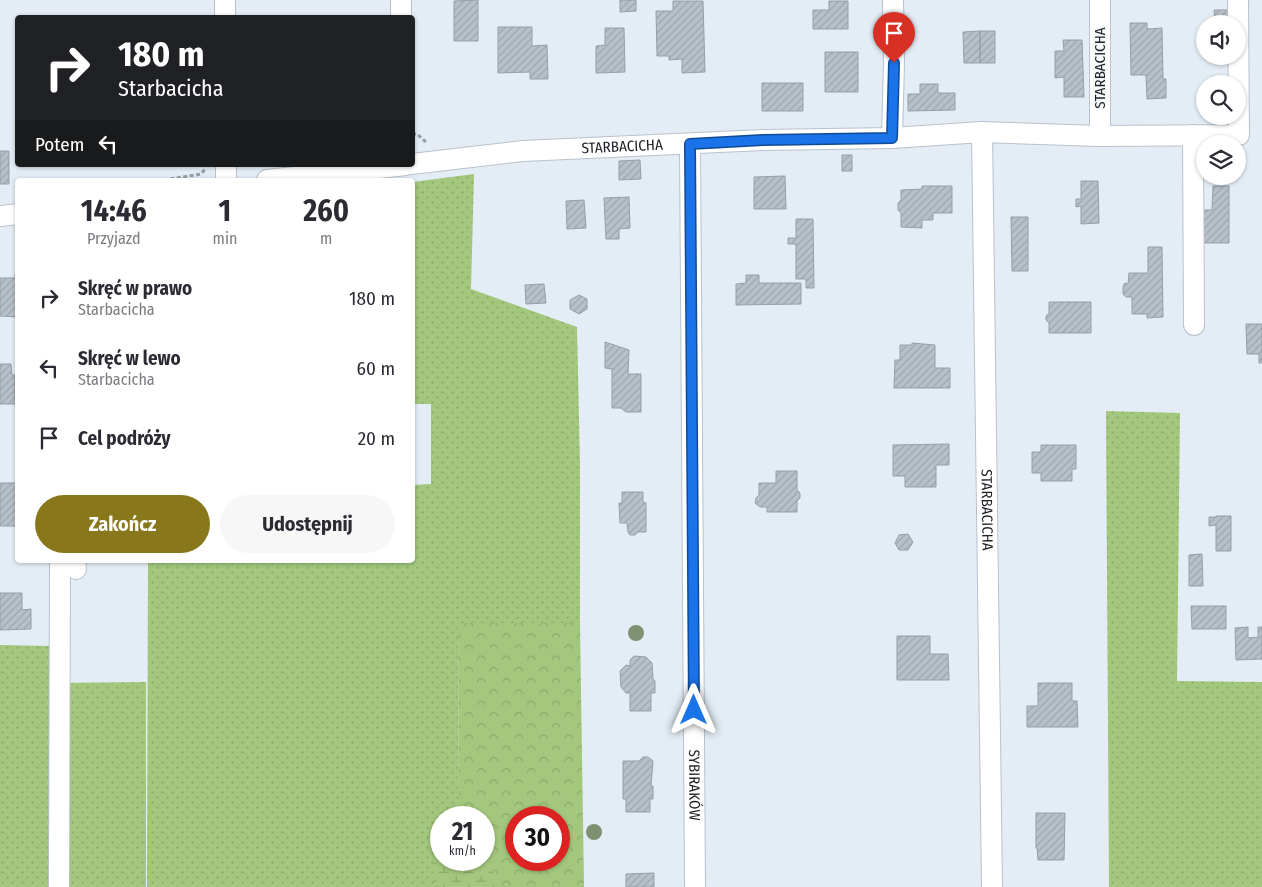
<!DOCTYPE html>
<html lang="pl">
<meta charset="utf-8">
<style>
body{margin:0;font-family:"Fira Sans Condensed",sans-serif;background:#f7f7f7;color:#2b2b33;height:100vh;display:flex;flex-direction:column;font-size:19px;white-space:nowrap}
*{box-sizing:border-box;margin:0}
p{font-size:16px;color:#7c7c81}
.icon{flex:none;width:28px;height:28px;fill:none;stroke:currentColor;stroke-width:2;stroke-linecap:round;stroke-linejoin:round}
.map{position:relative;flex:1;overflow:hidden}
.panel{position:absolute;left:15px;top:178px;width:400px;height:385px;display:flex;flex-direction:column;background:#fff;border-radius:5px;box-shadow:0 1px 4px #0004}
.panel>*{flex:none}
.banner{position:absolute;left:15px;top:15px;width:400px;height:152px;border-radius:5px;box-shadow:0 1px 4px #0004;background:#202124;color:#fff;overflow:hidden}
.controls{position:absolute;left:1196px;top:15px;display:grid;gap:10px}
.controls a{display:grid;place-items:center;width:50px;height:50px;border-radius:50%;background:#fff;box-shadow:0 1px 4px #0004;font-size:25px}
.speed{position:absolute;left:430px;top:806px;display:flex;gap:10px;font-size:25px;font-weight:700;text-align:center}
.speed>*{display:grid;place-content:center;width:65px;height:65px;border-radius:50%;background:#fff;box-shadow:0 1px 4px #0004;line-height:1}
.speed small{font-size:12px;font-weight:400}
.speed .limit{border:8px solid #d22;background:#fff;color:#111}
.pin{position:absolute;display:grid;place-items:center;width:42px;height:42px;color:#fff;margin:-51px -21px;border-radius:50% 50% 50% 0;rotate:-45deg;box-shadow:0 0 5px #0007}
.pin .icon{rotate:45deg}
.me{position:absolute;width:55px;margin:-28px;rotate:0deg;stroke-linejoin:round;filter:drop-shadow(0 0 4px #0008)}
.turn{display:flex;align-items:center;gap:18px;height:105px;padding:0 20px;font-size:22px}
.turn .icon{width:65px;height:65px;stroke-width:2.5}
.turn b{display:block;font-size:35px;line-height:42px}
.then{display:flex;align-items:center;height:48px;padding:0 20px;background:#0003;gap:10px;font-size:19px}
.eta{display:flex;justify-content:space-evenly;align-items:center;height:85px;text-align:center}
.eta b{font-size:30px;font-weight:700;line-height:35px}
.cta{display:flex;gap:10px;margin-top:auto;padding:10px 20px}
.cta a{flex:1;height:58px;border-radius:30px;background:#89771b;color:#fff;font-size:20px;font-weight:700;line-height:58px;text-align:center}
.cta a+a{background:#f7f7f7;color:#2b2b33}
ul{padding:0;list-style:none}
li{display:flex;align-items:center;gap:15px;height:70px;padding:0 20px}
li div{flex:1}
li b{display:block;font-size:19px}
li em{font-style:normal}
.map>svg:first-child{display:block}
.grass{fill:url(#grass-dots)}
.forest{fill:url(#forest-crowns);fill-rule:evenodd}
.wetland{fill:url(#wetland-marsh)}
.building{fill:url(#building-hatch);stroke:#969ea7}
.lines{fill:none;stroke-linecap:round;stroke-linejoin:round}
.minor-casing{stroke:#b9c2cb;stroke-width:22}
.path{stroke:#969da4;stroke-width:3;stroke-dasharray:4 2.5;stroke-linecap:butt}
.minor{stroke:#fff;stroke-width:20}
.tree{fill:#7f9173}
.route-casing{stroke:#114b97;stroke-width:12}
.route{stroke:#1a73e8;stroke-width:9}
.labels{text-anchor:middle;stroke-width:5;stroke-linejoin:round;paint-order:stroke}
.street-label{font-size:15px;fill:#1c1f23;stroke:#f6fafd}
</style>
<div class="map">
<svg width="1262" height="887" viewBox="0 0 1262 887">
<defs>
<pattern id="grass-dots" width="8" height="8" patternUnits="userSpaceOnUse" patternTransform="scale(1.25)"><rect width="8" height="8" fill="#a3c77d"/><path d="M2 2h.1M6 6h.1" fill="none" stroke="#8caa6c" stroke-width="1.8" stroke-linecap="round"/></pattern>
<pattern id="forest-crowns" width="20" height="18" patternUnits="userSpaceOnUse" patternTransform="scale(1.25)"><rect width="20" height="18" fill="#a3c77d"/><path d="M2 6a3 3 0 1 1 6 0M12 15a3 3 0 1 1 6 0" fill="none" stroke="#8caa6c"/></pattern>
<pattern id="wetland-marsh" width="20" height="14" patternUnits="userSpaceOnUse" patternTransform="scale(1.25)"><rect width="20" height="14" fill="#a3c77d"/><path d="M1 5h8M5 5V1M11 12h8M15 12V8" fill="none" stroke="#8caa6c"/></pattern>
<pattern id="building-hatch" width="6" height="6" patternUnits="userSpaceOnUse" patternTransform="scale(1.25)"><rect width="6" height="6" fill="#b8c1c9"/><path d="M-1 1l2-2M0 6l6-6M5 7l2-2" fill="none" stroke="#9ea5ac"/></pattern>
</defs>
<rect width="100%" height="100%" fill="#e4edf6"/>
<path class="grass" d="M 474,174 L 471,289 L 577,327 L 580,465 L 580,623 L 458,623 L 459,817 L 441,818 L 441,860 L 459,887 L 147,887 L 148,560 L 412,560 L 413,485 L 431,484 L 431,404 L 413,404 L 413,182 Z
M 1106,411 L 1180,413 L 1177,681 L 1262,682 L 1262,887 L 1109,887 Z
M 0,645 L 51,646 L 53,683 L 146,682 L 146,887 L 0,887 Z"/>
<path class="forest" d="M 458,623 L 580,623 L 584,887 L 459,887 L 459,860 L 484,860 L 484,818 L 459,817 ZM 516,818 L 559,818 L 559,860 L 516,860 Z"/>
<path class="wetland" d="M 459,798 L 459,817 L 441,818 L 441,860 L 475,860 L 493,869 L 494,887 L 433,887 L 433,824 Z"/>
<path class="building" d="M 478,0 L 478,41 L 454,41 L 454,1 Z
M 620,0 L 636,0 L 636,11 L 620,12 Z
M 673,1 L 703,1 L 705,72 L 682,73 L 682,59 L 669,60 L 669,56 L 657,56 L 656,11 L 673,11 Z
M 829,1 L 848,1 L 848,29 L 813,29 L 813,10 L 829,10 Z
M 1214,10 L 1232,10 L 1233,24 L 1215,24 Z
M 1130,23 L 1147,23 L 1147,29 L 1162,28 L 1163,79 L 1166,79 L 1166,98 L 1147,99 L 1146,75 L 1131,75 Z
M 498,27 L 532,27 L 532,46 L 547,45 L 548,79 L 530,79 L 530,72 L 498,73 Z
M 605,28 L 624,28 L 625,72 L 596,73 L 596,46 L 605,45 Z
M 980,31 L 980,63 L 964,63 L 963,32 Z
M 980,31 L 995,31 L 995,63 L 980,63 Z
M 1063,40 L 1082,40 L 1084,97 L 1064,97 L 1064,77 L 1055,78 L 1055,51 L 1064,51 Z
M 825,52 L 858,52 L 858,92 L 825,92 Z
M 762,83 L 803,83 L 803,111 L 762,111 Z
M 920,84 L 938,84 L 938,93 L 955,93 L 955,110 L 908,111 L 908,94 L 920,94 Z
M 0,151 L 9,151 L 9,184 L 0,184 Z
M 842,155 L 852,155 L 852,171 L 842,171 Z
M 640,160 L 641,179 L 619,180 L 619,161 Z
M 785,176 L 786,209 L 754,209 L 754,177 Z
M 1081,181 L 1098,181 L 1099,223 L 1081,224 L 1081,206 L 1076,207 L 1076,199 L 1081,199 Z
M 922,186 L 952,186 L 952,213 L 933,213 L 933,220 L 922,220 L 922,228 L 901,227 L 901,213 L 898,210 L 898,203 L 901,200 L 901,190 L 922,189 Z
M 1213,186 L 1229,186 L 1229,243 L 1202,243 L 1202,210 L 1212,210 Z
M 629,197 L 630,228 L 619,229 L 619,239 L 606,239 L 604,198 Z
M 584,200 L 586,228 L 567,229 L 566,201 Z
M 1011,217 L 1028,217 L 1028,271 L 1012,271 Z
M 796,219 L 813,219 L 814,288 L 806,288 L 806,279 L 796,279 L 796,244 L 788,244 L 788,238 L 796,238 Z
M 1148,247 L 1162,247 L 1163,317 L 1147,318 L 1147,314 L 1132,314 L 1132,297 L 1126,297 L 1123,294 L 1123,287 L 1125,283 L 1128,284 L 1129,273 L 1148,273 Z
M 15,274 L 18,274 L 18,317 L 0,316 L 0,278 L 15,278 Z
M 746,275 L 759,275 L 759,283 L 801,283 L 801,304 L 736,305 L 736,284 L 746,283 Z
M 544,284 L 546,303 L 526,304 L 525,285 Z
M 579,295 L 587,299 L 587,309 L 579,314 L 570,309 L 570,300 Z
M 1049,302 L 1091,302 L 1091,333 L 1049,333 L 1049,323 L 1046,320 L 1046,316 L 1049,313 Z
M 1246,324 L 1262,324 L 1262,363 L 1259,363 L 1259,354 L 1247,354 Z
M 605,342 L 629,350 L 628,374 L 641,374 L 641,412 L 626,412 L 621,408 L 612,408 L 612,369 L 605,368 Z
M 912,343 L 935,345 L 935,368 L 950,368 L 950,388 L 894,388 L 895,360 L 900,360 L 900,345 L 912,345 Z
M 0,364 L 11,364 L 12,375 L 15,375 L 15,404 L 0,404 Z
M 949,444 L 949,465 L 936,465 L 936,487 L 905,487 L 905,476 L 893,476 L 893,445 Z
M 1041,445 L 1076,445 L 1076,469 L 1072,469 L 1072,481 L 1041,481 L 1041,473 L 1032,473 L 1032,452 L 1041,452 Z
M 776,471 L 797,471 L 797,490 L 800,493 L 800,498 L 797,501 L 797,512 L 767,512 L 767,507 L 760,507 L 755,503 L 756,498 L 759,495 L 759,483 L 776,483 Z
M 0,483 L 18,483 L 18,526 L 0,526 Z
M 622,492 L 643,492 L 643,502 L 646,503 L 646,532 L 638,532 L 635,535 L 630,535 L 628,532 L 627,523 L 620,523 L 619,503 L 622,503 Z
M 1216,516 L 1231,516 L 1231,551 L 1216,551 L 1216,525 L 1209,526 L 1209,517 L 1216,517 Z
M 908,534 L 913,542 L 908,550 L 899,550 L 895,543 L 899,535 Z
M 1202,554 L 1203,586 L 1189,586 L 1189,555 Z
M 0,593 L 22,593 L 22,610 L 31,609 L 31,629 L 0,630 Z
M 1191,606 L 1226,606 L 1226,629 L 1192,629 Z
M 1248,627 L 1248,638 L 1258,637 L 1258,627 L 1262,627 L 1262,659 L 1236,660 L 1235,628 Z
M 897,636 L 930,636 L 930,654 L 948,654 L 949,680 L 897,680 Z
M 634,656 L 646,657 L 652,663 L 653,679 L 655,681 L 655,693 L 651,693 L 651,711 L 630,711 L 630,693 L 626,693 L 621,687 L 620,671 L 626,665 L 630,666 L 630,660 Z
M 1038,683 L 1072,683 L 1072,701 L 1077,701 L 1078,727 L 1027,727 L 1027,706 L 1038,706 Z
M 643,757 L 648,757 L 653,761 L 651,786 L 653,786 L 653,799 L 650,799 L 650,812 L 626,812 L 626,799 L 623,799 L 623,761 L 639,761 Z
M 1036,813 L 1065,813 L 1064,860 L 1038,860 L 1037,848 L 1036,848 Z
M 654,873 L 654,887 L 626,887 L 626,874 Z"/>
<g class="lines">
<g class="minor-casing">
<g id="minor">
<path d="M 225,0 L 225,18"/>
<path d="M 401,0 L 401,18"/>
<path d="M 1100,0 L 1100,136"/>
<path id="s1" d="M 982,132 L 992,887"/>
<path d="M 1193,135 L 1194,325"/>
<path d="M 892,138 L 894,63 L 893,0"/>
<path id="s2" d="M 690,144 L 695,887"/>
<path id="s3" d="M 412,164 L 523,151 L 763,140 L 892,138 L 982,132 L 1100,136 L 1239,135 L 1238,0"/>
<path d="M 226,165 L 226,180"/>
<path d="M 267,180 L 406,165"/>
<path d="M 0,216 L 18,214"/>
<path d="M 75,560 L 76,569"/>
<path d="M 59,887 L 60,560"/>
</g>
</g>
<path class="path" d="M 412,134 L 417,134 L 426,142
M 164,180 L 201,174 L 206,168"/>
<use href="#minor" class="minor"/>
</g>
<g class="tree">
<circle cx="636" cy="633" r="8"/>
<circle cx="594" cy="832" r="8"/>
</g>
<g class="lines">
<g class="route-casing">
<path id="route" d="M 694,710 L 690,144 L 763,140 L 892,138 L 894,63"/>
</g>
<use href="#route" class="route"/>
</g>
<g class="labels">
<g class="street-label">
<text transform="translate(1100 68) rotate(-90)" y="5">STARBACICHA</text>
<text dy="5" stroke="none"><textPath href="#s3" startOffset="211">STARBACICHA</textPath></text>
<text dy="5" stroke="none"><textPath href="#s1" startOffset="378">STARBACICHA</textPath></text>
<text dy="5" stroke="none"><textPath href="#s2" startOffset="641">SYBIRAKÓW</textPath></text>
</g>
</g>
</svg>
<div class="controls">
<a><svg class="icon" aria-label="sound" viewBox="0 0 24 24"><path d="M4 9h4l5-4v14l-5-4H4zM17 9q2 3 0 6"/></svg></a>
<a><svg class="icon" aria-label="search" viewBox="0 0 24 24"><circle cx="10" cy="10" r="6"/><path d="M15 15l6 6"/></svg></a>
<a><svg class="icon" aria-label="layers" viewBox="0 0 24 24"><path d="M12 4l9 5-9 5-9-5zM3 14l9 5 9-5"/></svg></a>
</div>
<div class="speed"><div>21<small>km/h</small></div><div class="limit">30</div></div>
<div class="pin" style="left:894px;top:63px;background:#d93025"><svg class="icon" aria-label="arrive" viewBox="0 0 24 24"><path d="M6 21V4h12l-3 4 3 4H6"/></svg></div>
<svg class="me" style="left:694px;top:710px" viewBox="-20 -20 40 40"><path d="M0-17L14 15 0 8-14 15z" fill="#1a73e8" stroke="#fff" stroke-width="4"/></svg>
<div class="banner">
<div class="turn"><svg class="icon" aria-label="right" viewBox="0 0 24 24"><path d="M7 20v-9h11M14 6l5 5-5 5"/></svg><div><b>180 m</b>Starbacicha</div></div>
<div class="then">Potem<svg class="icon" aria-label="left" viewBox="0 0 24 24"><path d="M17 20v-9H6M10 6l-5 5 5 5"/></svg></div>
</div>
<section class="panel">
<div class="eta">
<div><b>14:46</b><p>Przyjazd</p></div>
<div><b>1</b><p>min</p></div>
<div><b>260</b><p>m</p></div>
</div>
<ul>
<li><svg class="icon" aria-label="right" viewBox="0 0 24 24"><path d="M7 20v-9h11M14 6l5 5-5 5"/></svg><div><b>Skręć w prawo</b><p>Starbacicha</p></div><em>180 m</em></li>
<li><svg class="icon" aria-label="left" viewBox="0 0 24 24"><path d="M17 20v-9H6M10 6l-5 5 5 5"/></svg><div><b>Skręć w lewo</b><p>Starbacicha</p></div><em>60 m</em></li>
<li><svg class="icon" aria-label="arrive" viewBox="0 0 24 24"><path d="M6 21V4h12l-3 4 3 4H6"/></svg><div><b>Cel podróży</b></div><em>20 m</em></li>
</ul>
<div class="cta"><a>Zakończ</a><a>Udostępnij</a></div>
</section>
</div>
